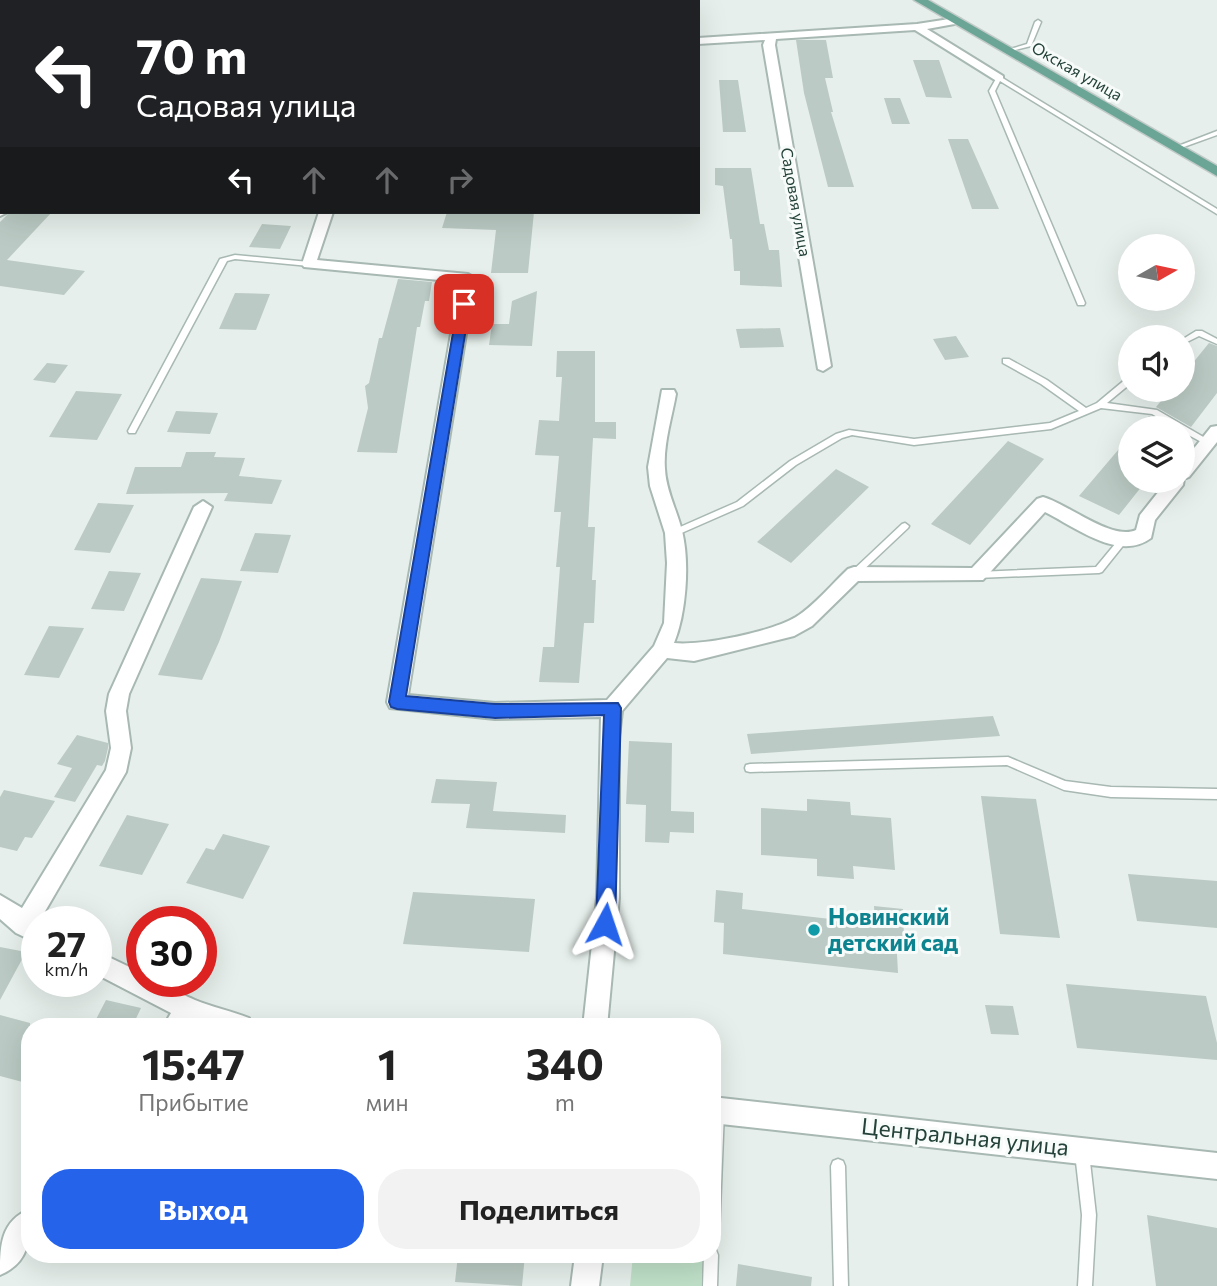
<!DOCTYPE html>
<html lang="ru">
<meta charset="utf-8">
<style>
body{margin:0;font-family:Commissioner,sans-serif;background:#f2f2f2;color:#222;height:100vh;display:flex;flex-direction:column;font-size:26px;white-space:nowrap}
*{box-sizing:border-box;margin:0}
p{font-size:23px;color:#767676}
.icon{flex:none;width:38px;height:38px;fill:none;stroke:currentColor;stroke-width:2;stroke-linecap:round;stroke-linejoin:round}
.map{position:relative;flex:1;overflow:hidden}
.side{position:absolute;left:21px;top:1018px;width:700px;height:245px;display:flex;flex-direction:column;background:#fff;border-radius:28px;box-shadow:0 7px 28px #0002}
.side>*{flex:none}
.top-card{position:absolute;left:0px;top:0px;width:700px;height:214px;box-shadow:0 7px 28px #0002;background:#202124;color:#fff;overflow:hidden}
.needle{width:46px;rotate:81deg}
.fabs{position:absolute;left:1118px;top:234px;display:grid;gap:14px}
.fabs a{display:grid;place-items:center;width:77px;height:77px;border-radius:50%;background:#fff;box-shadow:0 7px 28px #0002;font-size:35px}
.speed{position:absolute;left:21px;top:906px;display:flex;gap:14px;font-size:35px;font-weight:700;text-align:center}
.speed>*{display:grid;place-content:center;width:91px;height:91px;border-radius:50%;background:#fff;box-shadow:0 7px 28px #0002;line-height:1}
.speed small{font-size:18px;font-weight:400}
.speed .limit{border:10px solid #d22;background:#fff;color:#111}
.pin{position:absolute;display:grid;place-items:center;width:60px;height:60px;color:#fff;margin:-30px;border-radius:14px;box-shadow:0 4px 10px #0006}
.me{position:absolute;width:77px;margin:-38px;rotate:5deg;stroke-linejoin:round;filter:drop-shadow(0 0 5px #0008)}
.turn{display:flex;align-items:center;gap:24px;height:147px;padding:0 21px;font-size:32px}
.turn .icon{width:91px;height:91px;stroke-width:2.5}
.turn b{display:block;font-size:49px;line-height:60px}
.lanes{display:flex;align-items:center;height:66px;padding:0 21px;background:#0003;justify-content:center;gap:35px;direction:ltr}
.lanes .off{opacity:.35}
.eta{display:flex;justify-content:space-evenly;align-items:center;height:119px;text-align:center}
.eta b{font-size:42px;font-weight:700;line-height:49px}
.action{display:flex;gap:14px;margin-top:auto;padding:14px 21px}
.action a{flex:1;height:80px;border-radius:28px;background:#2563eb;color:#fff;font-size:28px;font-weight:700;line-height:80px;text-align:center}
.action a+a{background:#f2f2f2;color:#222}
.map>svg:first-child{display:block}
.green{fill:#bfe0c8}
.building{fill:#bbcac4}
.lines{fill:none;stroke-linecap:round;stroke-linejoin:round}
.service-casing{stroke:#a8b8b2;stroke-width:3}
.minor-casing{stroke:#a8b8b2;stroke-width:4}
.primary-casing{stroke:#c2cac8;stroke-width:3}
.service{fill:#fff;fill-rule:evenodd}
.minor{fill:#fff;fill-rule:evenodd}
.primary{fill:#6aa596;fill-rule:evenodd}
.route{fill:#2563eb;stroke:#184099;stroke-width:2}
.culture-dot{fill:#0f9aa8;stroke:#f7fbf9;stroke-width:2.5}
.labels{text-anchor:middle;stroke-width:6;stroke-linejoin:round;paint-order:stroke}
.far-street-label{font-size:16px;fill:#24423a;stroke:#f7fbf9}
.near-culture-label{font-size:23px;font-weight:bold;fill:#0d838f;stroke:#f7fbf9;text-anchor:start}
.near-street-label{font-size:23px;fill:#24423a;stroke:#f7fbf9}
</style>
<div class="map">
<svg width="1217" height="1286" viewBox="0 0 1217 1286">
<rect width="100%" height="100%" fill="#e6efeb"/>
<path class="green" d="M 633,1255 L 703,1255 L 701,1286 L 630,1286 Z"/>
<path class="building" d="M 796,40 L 826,40 L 833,78 L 825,78 L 833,112 L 831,112 L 854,187 L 828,187 L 804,93 Z
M 913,60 L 939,60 L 952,98 L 926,97 Z
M 719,80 L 738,80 L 746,132 L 723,132 Z
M 884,98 L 900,98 L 910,124 L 892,124 Z
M 948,139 L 968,139 L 999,209 L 972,209 Z
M 715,168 L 751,168 L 760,224 L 764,224 L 769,250 L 779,250 L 782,287 L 740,285 L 740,271 L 734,271 L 732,239 L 730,239 L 723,186 L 715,185 Z
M 10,212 L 52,212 L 7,260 L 85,271 L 64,295 L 0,286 L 0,222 Z
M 447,212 L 534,212 L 528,273 L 491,273 L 496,230 L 442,228 Z
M 262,224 L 291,226 L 280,249 L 249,247 Z
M 398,279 L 432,282 L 429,301 L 425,301 L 420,327 L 417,327 L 397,453 L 357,452 L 368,408 L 365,386 L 369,383 L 379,338 L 382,338 Z
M 537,291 L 532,346 L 489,345 L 492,324 L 509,324 L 512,301 Z
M 235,293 L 270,294 L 256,330 L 219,329 Z
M 780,328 L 784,347 L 740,348 L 736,329 Z
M 956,336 L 969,357 L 945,360 L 933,339 Z
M 1209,343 L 1217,346 L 1217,393 L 1191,427 L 1156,407 L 1170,390 L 1183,390 L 1183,375 Z
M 557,351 L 595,351 L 595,422 L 616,422 L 616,439 L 593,438 L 588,527 L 595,527 L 592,580 L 596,580 L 594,623 L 584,623 L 579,683 L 539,682 L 543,647 L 554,647 L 560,567 L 556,567 L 561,512 L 554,512 L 559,456 L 535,455 L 539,420 L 559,421 L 562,377 L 556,377 Z
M 47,363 L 68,365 L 55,383 L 33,380 Z
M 76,391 L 122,394 L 97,440 L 49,437 Z
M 176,411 L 218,413 L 210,434 L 167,432 Z
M 1149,416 L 1151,417 L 1172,429 L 1138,429 Z
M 1130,436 L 1130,481 L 1146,481 L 1119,515 L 1079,496 Z
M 1008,441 L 1044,459 L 970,545 L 931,524 Z
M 186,452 L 216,452 L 214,457 L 245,458 L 239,476 L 282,480 L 272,504 L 224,501 L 228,493 L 126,494 L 135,467 L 181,467 Z
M 836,469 L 869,487 L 791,563 L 757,542 Z
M 98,503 L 134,505 L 110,553 L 74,550 Z
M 255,533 L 291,535 L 278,573 L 240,571 Z
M 109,571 L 141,573 L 124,611 L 91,609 Z
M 201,578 L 242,581 L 219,642 L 202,680 L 158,675 Z
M 49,626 L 84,628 L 59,678 L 24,675 Z
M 993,716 L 1000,736 L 751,754 L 747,734 Z
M 77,735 L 108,743 L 108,748 L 105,761 L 102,766 L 97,765 L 75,802 L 54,797 L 72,768 L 57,764 Z
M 629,741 L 672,743 L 671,811 L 694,812 L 694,833 L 670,832 L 669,843 L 645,842 L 646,805 L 626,804 Z
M 436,779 L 497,782 L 493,811 L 566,815 L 565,833 L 466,828 L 470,804 L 431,803 Z
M 4,790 L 55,801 L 32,838 L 25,837 L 17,851 L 0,847 L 0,797 Z
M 981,796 L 1036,799 L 1060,938 L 1000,934 Z
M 807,799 L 850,802 L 851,815 L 891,818 L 895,870 L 853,866 L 854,879 L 817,876 L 817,859 L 761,855 L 761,808 L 807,811 Z
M 127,815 L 169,824 L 142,875 L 99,866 Z
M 223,834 L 270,846 L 243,899 L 186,883 L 206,848 L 214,850 Z
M 1128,874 L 1217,881 L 1217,928 L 1137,921 Z
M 716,890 L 743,893 L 742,909 L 875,924 L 874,906 L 903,909 L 904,937 L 896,936 L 898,973 L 723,954 L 724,923 L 714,922 Z
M 413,892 L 535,899 L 529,952 L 403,944 Z
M 0,947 L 26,952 L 0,1000 Z
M 1066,984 L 1206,996 L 1217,1043 L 1217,1060 L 1077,1048 Z
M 106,1000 L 141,1008 L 132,1027 L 92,1027 Z
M 985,1005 L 1013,1006 L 1019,1035 L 991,1034 Z
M 0,1015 L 30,1023 L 30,1084 L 0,1076 Z
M 1147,1215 L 1217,1228 L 1217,1286 L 1156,1286 Z
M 458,1255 L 525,1255 L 522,1286 L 455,1282 Z
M 738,1264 L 812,1277 L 811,1286 L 736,1286 Z"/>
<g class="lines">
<g class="service-casing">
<path id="service" d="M 1038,20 L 1041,22 L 1031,46 L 1007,52 L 1007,50 L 1027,44 L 1035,22 Z
M 997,77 L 1001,77 L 1217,209 L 1217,214 L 1000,81 L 995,91 L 1085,303 L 1084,305 L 1078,305 L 989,91 Z
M 1217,131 L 1217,135 L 1178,149 L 1173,148 Z
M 0,173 L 2,173 L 2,177 L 0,177 Z
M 235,255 L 309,262 L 313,264 L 309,266 L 235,259 L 227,261 L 136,431 L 135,433 L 129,433 L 128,431 L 220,259 Z
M 1196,331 L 1202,331 L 1217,339 L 1217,344 L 1199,336 L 1183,344 L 1183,339 Z
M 1003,359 L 1009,359 L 1047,380 L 1086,408 L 1097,403 L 1127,378 L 1130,378 L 1130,384 L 1107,403 L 1157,410 L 1212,442 L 1208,445 L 1205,444 L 1183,432 L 1183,429 L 1178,429 L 1152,414 L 1101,408 L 1051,429 L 914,445 L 852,435 L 842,438 L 796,465 L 743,506 L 677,535 L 671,535 L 670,533 L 671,531 L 737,502 L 790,461 L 836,434 L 849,430 L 914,439 L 1050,423 L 1079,411 L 1041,384 L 1003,363 Z
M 905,523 L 909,526 L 908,528 L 857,576 L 851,576 L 849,574 L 851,572 L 902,524 Z
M 1123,537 L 1127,540 L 1126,542 L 1102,572 L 1099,573 L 977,578 L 972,575 L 977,572 L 1096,567 L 1120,538 Z
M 1008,757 L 1065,781 L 1111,787 L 1217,789 L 1217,799 L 1111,797 L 1064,790 L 1007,765 L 750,772 L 746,771 L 745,768 L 746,765 L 750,764 Z
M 718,1105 L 723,1106 L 724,1111 L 719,1236 L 717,1241 L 712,1243 L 712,1109 L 713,1106 Z
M 1082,1146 L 1087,1148 L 1089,1153 L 1096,1215 L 1092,1286 L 1078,1286 L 1082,1215 L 1075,1153 L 1077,1148 Z
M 838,1159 L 843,1161 L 845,1166 L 848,1286 L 834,1286 L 831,1166 L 833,1161 Z
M 712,1249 L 716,1250 L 718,1255 L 717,1286 L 703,1286 L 704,1255 L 712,1255 Z"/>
</g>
<g class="minor-casing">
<path id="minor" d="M 158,0 L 169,0 L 157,2 Z
M 956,18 L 960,19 L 960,23 L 927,29 L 1003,76 L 1003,80 L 995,80 L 915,30 L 776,39 L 775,45 L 831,366 L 823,371 L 818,369 L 763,45 L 765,40 L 698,44 L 698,38 L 917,24 Z
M 0,62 L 2,62 L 2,68 L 0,68 Z
M 2,121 L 2,130 L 0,131 L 0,122 Z
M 0,207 L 2,212 L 8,212 L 0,216 Z
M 319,212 L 333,212 L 317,260 L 468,274 L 475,278 L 408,695 L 495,703 L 607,700 L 654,646 L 664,623 L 667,563 L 665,533 L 650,486 L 648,467 L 662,390 L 674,390 L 676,394 C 672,417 663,445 665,469 C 666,491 677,510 682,531 C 690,563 686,614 674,643 C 702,646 771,632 796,617 C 815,605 831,585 848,569 L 854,567 L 972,568 L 1037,499 L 1043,497 C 1068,504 1112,541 1136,530 L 1140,515 L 1167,481 L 1183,481 L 1183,462 L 1211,427 L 1217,426 L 1217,442 L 1189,477 L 1184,479 L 1183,485 L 1155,520 L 1151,538 C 1119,562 1075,527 1045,512 L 983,580 L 858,581 L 812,626 L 794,636 L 694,661 L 667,658 L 622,711 L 619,737 L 619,898 L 607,1027 L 583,1027 L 597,898 L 601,717 L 495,719 L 390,708 L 387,702 L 460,282 L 304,267 L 302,264 Z
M 203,501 L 212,507 L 129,694 L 126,711 L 131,748 L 126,772 L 40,920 L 42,922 L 37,922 L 37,943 L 16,933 L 0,919 L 0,895 L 22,908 L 106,770 L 111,748 L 106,711 L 109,694 L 194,507 Z
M 96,951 L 142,973 L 142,982 C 165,982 174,991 195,1000 C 212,1007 231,1011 249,1018 L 252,1027 L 205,1027 L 194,1023 L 191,1027 L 163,1027 L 171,1013 L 96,974 Z
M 712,1097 L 1217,1153 L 1217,1179 L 712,1123 Z
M 30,1209 C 30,1237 31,1262 0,1275 C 0,1247 0,1221 30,1209 Z
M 575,1255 L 603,1255 L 599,1286 L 571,1286 Z"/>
</g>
<g class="primary-casing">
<path id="primary" d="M 914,0 L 928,0 L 1217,166 L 1217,176 Z"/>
</g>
<use href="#service" class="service"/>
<use href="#minor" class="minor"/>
<use href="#primary" class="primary"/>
</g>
<path class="route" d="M 464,301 L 470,304 L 406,696 L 495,704 L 618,703 L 621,708 L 615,924 L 612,930 L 605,933 L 598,930 L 596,924 L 604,715 L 495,718 L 397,709 L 391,707 L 389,702 L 458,304 Z"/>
<circle class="culture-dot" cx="814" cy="930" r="7"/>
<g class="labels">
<g class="far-street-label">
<text transform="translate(1077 71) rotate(30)" y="6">Окская улица</text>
<text transform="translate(796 202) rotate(80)" y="6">Садовая улица</text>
</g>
<g class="near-culture-label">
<text x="828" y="925">Новинский<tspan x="828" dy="26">детский сад</tspan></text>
</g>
<g class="near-street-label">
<text transform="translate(965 1137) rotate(6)" y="8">Центральная улица</text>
</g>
</g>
</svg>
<div class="fabs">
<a><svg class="needle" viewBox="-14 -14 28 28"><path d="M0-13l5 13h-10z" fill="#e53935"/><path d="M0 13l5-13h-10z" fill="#767676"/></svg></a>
<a><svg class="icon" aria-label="sound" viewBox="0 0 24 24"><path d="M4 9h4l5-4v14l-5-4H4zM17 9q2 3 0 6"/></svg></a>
<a><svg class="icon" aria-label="layers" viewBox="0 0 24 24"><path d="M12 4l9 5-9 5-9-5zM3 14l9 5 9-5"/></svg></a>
</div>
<div class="speed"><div>27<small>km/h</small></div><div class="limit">30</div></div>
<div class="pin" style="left:464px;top:304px;background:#d93025"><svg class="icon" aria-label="arrive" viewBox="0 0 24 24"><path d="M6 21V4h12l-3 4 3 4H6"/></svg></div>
<svg class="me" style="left:605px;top:924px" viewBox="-20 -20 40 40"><path d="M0-17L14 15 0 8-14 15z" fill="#2563eb" stroke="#fff" stroke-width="4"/></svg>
<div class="top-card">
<div class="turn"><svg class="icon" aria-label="left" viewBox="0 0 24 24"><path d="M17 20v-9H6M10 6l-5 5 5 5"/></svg><div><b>70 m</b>Садовая улица</div></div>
<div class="lanes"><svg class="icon" aria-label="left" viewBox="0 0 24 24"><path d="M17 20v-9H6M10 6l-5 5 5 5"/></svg><svg class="icon off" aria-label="ahead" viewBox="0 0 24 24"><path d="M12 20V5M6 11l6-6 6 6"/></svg><svg class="icon off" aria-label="ahead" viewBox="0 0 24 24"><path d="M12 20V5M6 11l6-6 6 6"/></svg><svg class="icon off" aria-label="right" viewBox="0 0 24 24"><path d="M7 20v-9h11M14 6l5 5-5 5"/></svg></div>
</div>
<section class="side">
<div class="eta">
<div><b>15:47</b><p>Прибытие</p></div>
<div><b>1</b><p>мин</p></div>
<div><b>340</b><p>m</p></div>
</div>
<div class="action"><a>Выход</a><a>Поделиться</a></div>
</section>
</div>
